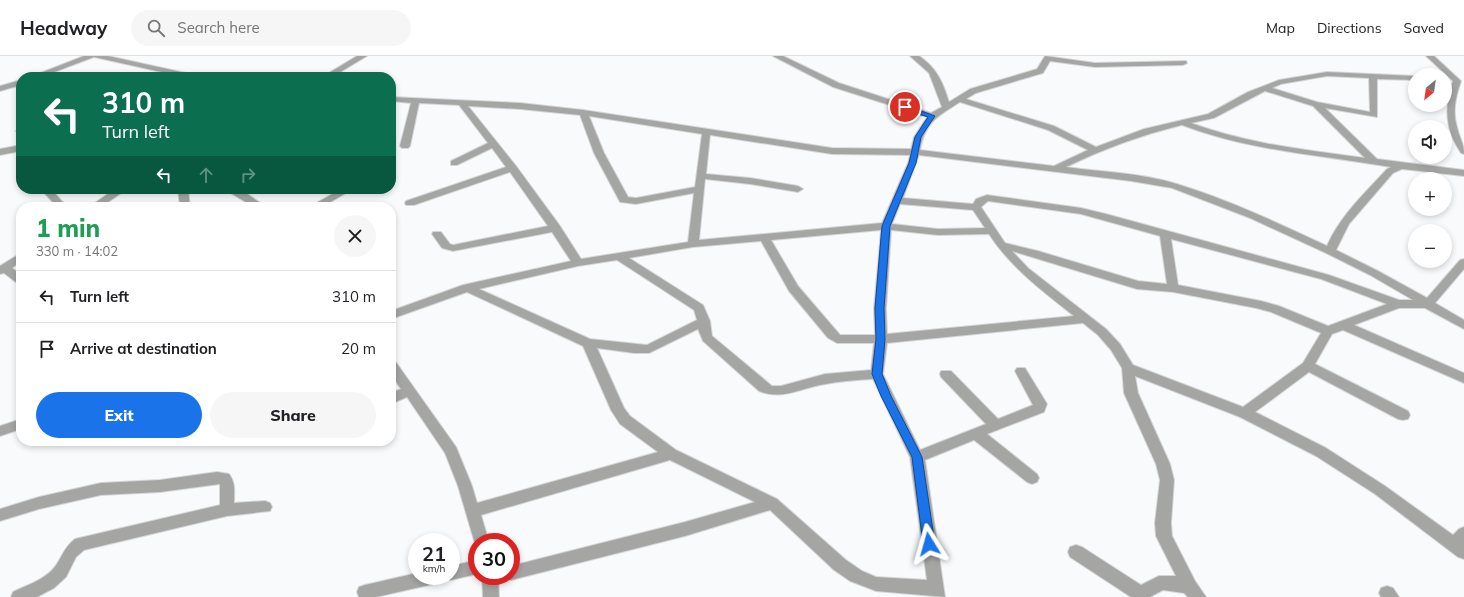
<!DOCTYPE html>
<meta charset="utf-8">
<style>
body{margin:0;font-family:Mulish,sans-serif;background:#f6f6f6;color:#202124;height:100vh;display:flex;flex-direction:column;font-size:15px;white-space:nowrap}
*{box-sizing:border-box;margin:0}
p{font-size:13px;color:#757577}
.icon{flex:none;width:22px;height:22px;fill:none;stroke:currentColor;stroke-width:2;stroke-linecap:round;stroke-linejoin:round}
.map{position:relative;flex:1;overflow:hidden}
.side{position:absolute;left:16px;top:146px;width:380px;height:244px;display:flex;flex-direction:column;background:#fff;border-radius:16px;box-shadow:0 2px 6px #0003}
.side>*{flex:none}
.hud{position:absolute;left:16px;top:16px;width:380px;height:122px;border-radius:16px;box-shadow:0 2px 6px #0003;background:#0b6e4f;color:#fff;overflow:hidden}
.needle{width:26px;rotate:209deg}
.tools{position:absolute;left:1408px;top:12px;display:grid;gap:8px}
.tools a{display:grid;place-items:center;width:44px;height:44px;border-radius:50%;background:#fff;box-shadow:0 2px 6px #0003;font-size:20px}
.speed{position:absolute;left:408px;top:477px;display:flex;gap:8px;font-size:20px;font-weight:700;text-align:center}
.speed>*{display:grid;place-content:center;width:52px;height:52px;border-radius:50%;background:#fff;box-shadow:0 2px 6px #0003;line-height:1}
.speed small{font-size:10px;font-weight:400}
.speed .limit{border:6px solid #d22;background:#fff;color:#111}
.pin{position:absolute;display:grid;place-items:center;width:34px;height:34px;color:#fff;margin:-17px;border:2px solid #fff;border-radius:50%;box-shadow:0 1px 4px #0007}
.me{position:absolute;width:44px;margin:-22px;rotate:352deg;stroke-linejoin:round;filter:drop-shadow(0 0 3px #0008)}
.turn{display:flex;align-items:center;gap:14px;height:84px;padding:0 20px;font-size:18px}
.turn .icon{width:52px;height:52px;stroke-width:2.5}
.turn b{display:block;font-size:28px;line-height:34px}
.lanes{display:flex;align-items:center;height:38px;padding:0 20px;background:#0003;justify-content:center;gap:20px;direction:ltr}
.lanes .off{opacity:.35}
.round{display:grid;place-items:center;flex:none;width:42px;height:42px;border-radius:21px;background:#f6f6f6}
.headline{display:flex;align-items:center;justify-content:space-between;height:68px;padding:0 20px}
h1{font-size:24px;font-weight:800;line-height:30px;color:#1e9e55}
.cta{display:flex;gap:8px;margin-top:auto;padding:8px 20px}
.cta a{flex:1;height:46px;border-radius:24px;background:#1a73e8;color:#fff;font-size:16px;font-weight:800;line-height:46px;text-align:center}
.cta a+a{background:#f6f6f6;color:#202124}
ul{padding:0;list-style:none}
li{display:flex;align-items:center;gap:12px;height:52px;padding:0 20px;border-top:1px solid #e0e0e0}
li div{flex:1}
li b{display:block;font-size:15px}
li em{font-style:normal}
header{display:flex;align-items:center;gap:24px;box-sizing:border-box;height:56px;padding:0 20px;background:#fff;border-bottom:1px solid #e0e0e0}
header strong{font-size:19px}
nav{display:flex;gap:22px;margin-inline-start:auto;font-size:14px}
.search{width:280px;height:36px;background:#f6f6f6;display:flex;align-items:center;gap:10px;box-sizing:border-box;padding:0 14px;border-radius:22px;color:#757577;font-size:15px}
.map>svg:first-child{display:block}
.lines{fill:none;stroke-linecap:round;stroke-linejoin:round}
.street-casing{stroke:#d5d6d8;stroke-width:2}
.street{fill:#a5a5a4;fill-rule:evenodd}
.route{fill:#1a73e8;stroke:#114b97}
</style>
<header>
<strong>Headway</strong>
<div class="search"><svg class="icon" aria-label="search" viewBox="0 0 24 24"><circle cx="10" cy="10" r="6"/><path d="M15 15l6 6"/></svg>Search here</div>
<nav><a>Map</a><a>Directions</a><a>Saved</a></nav>
</header>
<div class="map">
<svg width="1464" height="541" viewBox="0 0 1464 541">
<rect width="100%" height="100%" fill="#f9fafc"/>
<g class="lines">
<g class="street-casing">
<path id="street" d="M 84,0 L 108,0 L 195,19 L 199,21 L 184,21 L 94,1 L 41,21 L 30,21 Z
M 357,0 L 367,0 L 332,21 L 322,21 Z
M 773,0 L 783,0 L 839,27 L 931,57 L 942,51 L 929,17 L 910,0 L 919,0 C 937,12 943,27 949,46 L 970,33 L 1037,13 L 1045,0 L 1095,7 L 1186,5 L 1187,7 L 1183,9 L 1095,11 L 1050,5 L 1043,17 L 976,37 L 966,43 L 1054,70 L 1096,91 L 1144,73 L 1208,58 L 1248,36 L 1279,24 L 1327,16 L 1415,20 L 1415,24 L 1377,23 L 1377,61 L 1325,52 L 1377,103 L 1464,114 L 1464,120 L 1402,113 L 1393,117 L 1349,168 L 1336,194 L 1378,215 L 1427,242 L 1460,204 L 1464,203 L 1464,213 L 1435,247 L 1464,264 L 1464,273 L 1425,252 L 1399,252 L 1354,269 L 1464,317 L 1464,327 L 1343,274 L 1332,278 L 1315,308 L 1408,355 L 1410,359 L 1408,363 L 1403,364 L 1398,363 L 1309,316 L 1255,356 L 1326,392 L 1385,430 L 1453,479 L 1459,473 L 1464,471 L 1464,503 L 1458,501 L 1375,438 L 1316,400 L 1240,361 L 1135,320 L 1138,337 L 1170,408 L 1174,424 L 1171,467 L 1172,480 L 1195,525 L 1206,541 L 1188,541 L 1184,537 L 1163,534 L 1150,541 L 1131,541 L 1070,501 L 1068,496 L 1070,491 L 1076,489 L 1082,491 L 1141,529 L 1159,520 L 1176,520 L 1156,480 L 1155,467 L 1160,424 L 1156,408 L 1124,337 L 1122,312 L 1111,294 L 1098,279 L 1083,267 L 887,287 L 883,318 L 920,394 L 986,368 L 941,321 L 940,318 L 941,315 L 951,315 L 998,363 L 1033,349 L 1015,315 L 1017,312 L 1025,312 L 1047,348 L 1044,356 L 987,378 L 1037,418 L 1039,422 L 1037,426 L 1032,428 L 1027,426 L 974,384 L 925,404 L 945,541 L 876,535 L 850,525 L 834,514 L 770,454 L 685,480 L 511,524 L 505,522 L 504,520 L 511,520 L 511,510 L 685,466 L 755,446 L 670,404 L 481,459 L 489,486 L 477,486 L 477,491 L 476,491 L 458,430 L 445,397 L 407,341 L 391,348 L 391,337 L 401,333 L 391,318 L 391,304 L 395,305 L 456,391 L 472,430 L 477,447 L 658,396 L 620,368 L 611,354 L 583,290 L 467,236 L 391,263 L 391,255 L 463,229 L 571,205 L 552,176 L 453,195 L 442,192 L 432,178 L 433,176 L 441,176 L 450,188 L 453,189 L 548,170 L 510,116 L 414,149 L 406,149 L 405,147 L 406,145 L 506,111 L 492,92 L 457,109 L 451,109 L 451,105 L 488,87 L 459,49 L 419,47 L 410,90 L 408,92 L 402,92 L 400,90 L 411,47 L 391,45 L 391,41 L 520,47 L 583,54 L 832,92 L 911,93 L 914,81 L 927,61 L 833,31 ZM 1327,20 L 1369,22 L 1370,56 L 1317,46 L 1272,32 L 1281,28 ZM 1265,35 L 1313,50 L 1365,102 C 1306,94 1248,88 1191,67 L 1214,62 ZM 960,46 L 1048,74 L 1088,94 L 1054,110 L 920,94 C 925,66 938,60 960,46 ZM 468,50 L 520,53 L 580,59 L 594,97 L 620,146 L 636,148 L 694,137 L 688,186 L 581,203 L 560,170 L 516,110 ZM 589,60 L 702,78 L 695,131 L 636,142 L 628,141 L 604,97 ZM 1182,69 C 1250,95 1320,99 1391,111 L 1387,113 C 1365,137 1340,160 1327,190 C 1278,167 1229,144 1177,128 C 1142,117 1102,116 1066,111 C 1103,93 1141,79 1182,69 ZM 710,79 L 832,98 L 910,99 L 908,107 L 882,167 L 699,184 L 705,123 L 750,128 L 798,136 L 803,133 L 798,130 L 750,122 L 706,118 ZM 919,99 L 1131,125 L 1172,132 L 1250,162 L 1326,197 L 1370,219 L 1413,244 L 1399,244 L 1329,219 L 1106,158 L 1081,152 L 987,139 L 976,143 L 973,148 L 903,142 ZM 988,145 L 1081,158 L 1160,180 L 1167,228 L 1138,225 L 1038,195 L 1005,187 L 981,151 ZM 900,148 L 973,154 L 985,172 L 938,173 L 892,168 ZM 881,174 L 874,253 L 875,279 L 840,279 L 798,230 L 771,184 ZM 891,174 L 938,179 L 989,178 C 1011,212 1043,235 1074,260 L 887,278 L 886,253 ZM 1171,183 L 1321,223 L 1387,248 L 1328,270 L 1279,250 L 1261,245 L 1178,229 ZM 761,185 L 789,235 L 828,282 L 837,287 L 874,287 L 871,314 L 825,318 L 781,330 L 772,330 L 712,280 L 710,265 L 703,249 L 629,202 L 693,191 ZM 1012,195 L 1137,233 L 1173,236 L 1256,252 L 1271,256 L 1321,277 L 1303,307 L 1243,351 L 1133,309 L 1120,288 L 1106,273 L 1028,212 ZM 617,204 L 694,254 L 697,264 L 647,289 L 590,283 L 479,233 L 578,210 ZM 698,273 L 703,285 L 759,335 C 783,345 803,331 826,328 C 841,325 857,324 873,323 L 910,401 L 927,524 L 876,521 L 862,515 L 846,504 L 777,443 L 676,394 L 630,360 L 624,352 L 597,292 L 634,297 L 649,297 Z
M 1426,0 L 1434,0 L 1461,25 C 1456,40 1452,55 1457,71 C 1459,81 1464,87 1464,98 L 1461,97 C 1445,73 1444,52 1453,25 Z
M 21,24 L 21,29 L 0,35 L 0,30 Z
M 20,72 L 21,73 L 21,79 L 16,75 Z
M 21,89 L 21,95 L 0,99 L 0,93 Z
M 41,133 L 51,133 L 67,151 L 57,151 Z
M 115,133 L 127,133 L 101,151 L 89,151 Z
M 178,133 L 188,133 L 190,151 L 180,151 Z
M 224,133 L 243,135 L 266,151 L 254,151 Z
M 334,133 L 344,133 L 346,137 L 322,151 L 309,151 L 336,136 Z
M 21,197 L 21,205 L 12,212 L 21,219 L 21,229 L 17,227 L 4,217 L 0,218 L 0,210 Z
M 21,363 L 21,373 L 0,380 L 0,370 Z
M 217,416 L 229,418 C 236,427 234,436 234,447 L 265,445 L 270,447 L 272,451 L 270,455 L 227,460 L 84,494 L 76,501 L 66,521 L 54,532 L 37,541 L 11,541 L 13,536 C 27,529 44,524 54,512 C 62,502 64,491 75,483 L 220,449 L 220,428 L 160,436 L 101,439 L 39,453 L 0,465 L 0,453 L 39,441 L 101,427 L 160,424 Z
M 477,504 L 477,518 L 451,524 L 445,522 L 444,525 L 438,527 L 376,541 L 359,541 L 357,536 L 359,531 L 365,529 L 417,517 L 417,520 L 451,520 L 451,510 Z
M 482,520 L 498,520 L 499,541 L 483,541 Z
M 1387,530 L 1393,532 L 1399,541 L 1381,541 L 1379,537 L 1381,532 Z"/>
</g>
<use href="#street" class="street"/>
</g>
<path class="route" d="M 905,49 L 935,60 L 921,81 L 916,107 L 890,170 L 884,252 L 885,283 L 882,318 L 891,340 L 922,401 L 935,488 L 933,492 L 929,493 L 925,492 L 923,488 L 912,401 L 881,340 L 872,318 L 876,283 L 875,252 L 882,170 L 909,107 L 915,81 L 928,61 L 902,53 L 902,51 Z"/>
</svg>
<div class="tools">
<a><svg class="needle" viewBox="-14 -14 28 28"><path d="M0-13l5 13h-10z" fill="#e53935"/><path d="M0 13l5-13h-10z" fill="#757577"/></svg></a>
<a><svg class="icon" aria-label="sound" viewBox="0 0 24 24"><path d="M4 9h4l5-4v14l-5-4H4zM17 9q2 3 0 6"/></svg></a>
<a>+</a>
<a>−</a>
</div>
<div class="speed"><div>21<small>km/h</small></div><div class="limit">30</div></div>
<div class="pin" style="left:905px;top:51px;background:#d93025"><svg class="icon" aria-label="arrive" viewBox="0 0 24 24"><path d="M6 21V4h12l-3 4 3 4H6"/></svg></div>
<svg class="me" style="left:929px;top:488px" viewBox="-20 -20 40 40"><path d="M0-17L14 15 0 8-14 15z" fill="#1a73e8" stroke="#fff" stroke-width="4"/></svg>
<div class="hud">
<div class="turn"><svg class="icon" aria-label="left" viewBox="0 0 24 24"><path d="M17 20v-9H6M10 6l-5 5 5 5"/></svg><div><b>310 m</b>Turn left</div></div>
<div class="lanes"><svg class="icon" aria-label="left" viewBox="0 0 24 24"><path d="M17 20v-9H6M10 6l-5 5 5 5"/></svg><svg class="icon off" aria-label="ahead" viewBox="0 0 24 24"><path d="M12 20V5M6 11l6-6 6 6"/></svg><svg class="icon off" aria-label="right" viewBox="0 0 24 24"><path d="M7 20v-9h11M14 6l5 5-5 5"/></svg></div>
</div>
<section class="side">
<div class="headline"><div><h1>1 min</h1><p>330 m · 14:02</p></div><a class="round"><svg class="icon" aria-label="close" viewBox="0 0 24 24"><path d="M6 6l12 12M18 6L6 18"/></svg></a></div>
<ul>
<li><svg class="icon" aria-label="left" viewBox="0 0 24 24"><path d="M17 20v-9H6M10 6l-5 5 5 5"/></svg><div><b>Turn left</b></div><em>310 m</em></li>
<li><svg class="icon" aria-label="arrive" viewBox="0 0 24 24"><path d="M6 21V4h12l-3 4 3 4H6"/></svg><div><b>Arrive at destination</b></div><em>20 m</em></li>
</ul>
<div class="cta"><a>Exit</a><a>Share</a></div>
</section>
</div>
